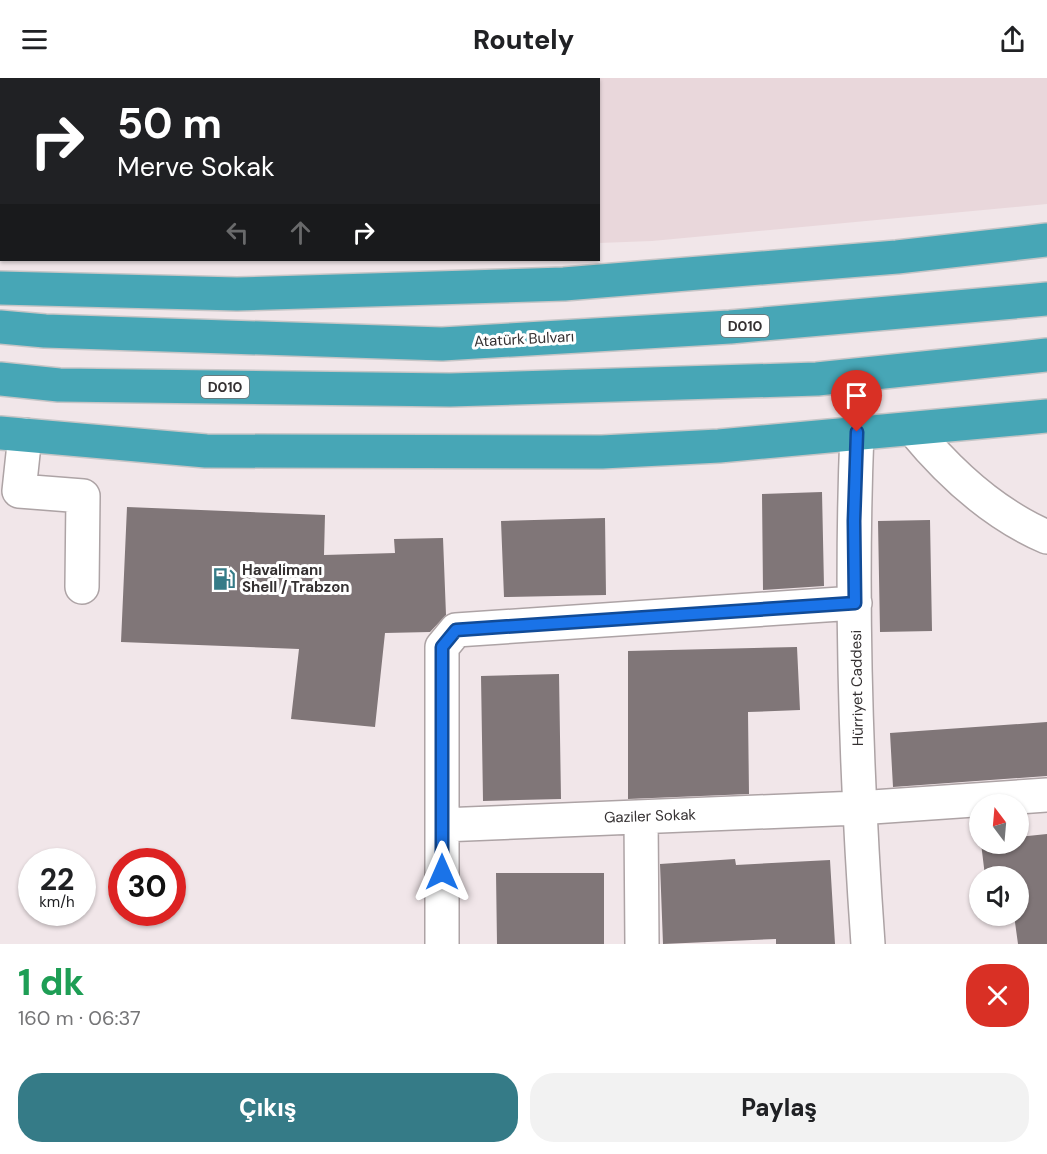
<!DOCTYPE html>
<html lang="tr">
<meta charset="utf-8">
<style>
body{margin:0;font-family:"DM Sans",sans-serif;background:#f2f2f2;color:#202124;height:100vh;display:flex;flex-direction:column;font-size:22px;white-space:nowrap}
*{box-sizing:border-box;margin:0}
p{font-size:20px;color:#757577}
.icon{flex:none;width:33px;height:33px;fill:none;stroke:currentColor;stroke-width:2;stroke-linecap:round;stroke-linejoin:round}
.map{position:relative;height:866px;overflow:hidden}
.drawer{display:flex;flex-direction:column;background:#fff;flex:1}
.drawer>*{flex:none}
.guide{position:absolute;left:0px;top:0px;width:600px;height:183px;box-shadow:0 2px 4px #0004;background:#202124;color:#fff;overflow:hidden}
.needle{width:39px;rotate:344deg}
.fabs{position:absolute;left:969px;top:716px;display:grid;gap:12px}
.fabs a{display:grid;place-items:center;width:60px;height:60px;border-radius:50%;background:#fff;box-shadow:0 2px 4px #0004;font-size:30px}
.speed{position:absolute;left:18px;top:770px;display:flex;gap:12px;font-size:30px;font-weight:700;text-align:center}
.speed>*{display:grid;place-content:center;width:78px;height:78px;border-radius:50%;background:#fff;box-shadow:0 2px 4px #0004;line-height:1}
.speed small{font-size:15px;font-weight:400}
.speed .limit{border:9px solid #d22;background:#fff;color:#111}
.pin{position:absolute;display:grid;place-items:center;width:51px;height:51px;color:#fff;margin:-62px -26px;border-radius:50% 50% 50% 0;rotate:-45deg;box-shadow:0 0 6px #0007}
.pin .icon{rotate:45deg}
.me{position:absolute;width:66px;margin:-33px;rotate:0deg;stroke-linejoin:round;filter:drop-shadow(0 0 4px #0008)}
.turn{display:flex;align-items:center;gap:21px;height:126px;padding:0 18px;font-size:27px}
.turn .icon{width:78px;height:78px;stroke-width:2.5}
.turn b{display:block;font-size:42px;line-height:51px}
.lanes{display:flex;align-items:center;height:57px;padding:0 18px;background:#0003;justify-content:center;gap:30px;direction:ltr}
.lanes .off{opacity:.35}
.round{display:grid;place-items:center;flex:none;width:63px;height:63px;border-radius:24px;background:#f2f2f2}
.head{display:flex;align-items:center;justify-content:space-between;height:102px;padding:0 18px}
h1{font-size:36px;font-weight:800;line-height:45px;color:#1e9e55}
.action{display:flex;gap:12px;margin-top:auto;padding:12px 18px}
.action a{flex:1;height:69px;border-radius:24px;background:#357b87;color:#fff;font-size:24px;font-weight:800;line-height:69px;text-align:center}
.action a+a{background:#f2f2f2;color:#202124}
header{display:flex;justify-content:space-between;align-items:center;height:78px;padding:0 18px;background:#fff;font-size:27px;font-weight:800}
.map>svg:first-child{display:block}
.built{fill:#e9d7db}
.building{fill:#807678}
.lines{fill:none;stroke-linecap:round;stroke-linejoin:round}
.minor-casing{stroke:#ada3a5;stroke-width:36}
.highway-casing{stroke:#c6c5c6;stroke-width:36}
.path{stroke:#aba3a5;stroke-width:4;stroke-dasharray:4.5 3;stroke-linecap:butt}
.minor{stroke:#fff;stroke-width:33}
.highway{stroke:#47a6b6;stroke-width:33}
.route-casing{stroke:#114b97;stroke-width:15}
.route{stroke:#1a73e8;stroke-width:10}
.labels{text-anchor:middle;stroke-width:6;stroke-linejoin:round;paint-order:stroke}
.shield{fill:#fff;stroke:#726f70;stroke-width:1.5}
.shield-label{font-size:14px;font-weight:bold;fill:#353132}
.street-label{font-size:15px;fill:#353132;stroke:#fff}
.poi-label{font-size:15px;font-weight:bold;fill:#353132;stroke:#fff;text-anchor:start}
</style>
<header><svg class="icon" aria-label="menu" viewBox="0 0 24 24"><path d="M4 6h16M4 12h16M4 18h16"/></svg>Routely<svg class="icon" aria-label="share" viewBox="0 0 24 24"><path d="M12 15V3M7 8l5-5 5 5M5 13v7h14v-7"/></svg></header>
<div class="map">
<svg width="1047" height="866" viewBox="0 0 1047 866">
<rect width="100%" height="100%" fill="#f1e6e9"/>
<path class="built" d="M 0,0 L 1047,0 L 1047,126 L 652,163 L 599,165 L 598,2 L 2,2 L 0,169 Z"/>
<path class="building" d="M 822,414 L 824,508 L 763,512 L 762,416 Z
M 127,429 L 325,437 L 324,477 L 395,475 L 394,461 L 443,460 L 446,537 L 430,554 L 385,555 L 375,649 L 291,641 L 299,571 L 121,564 Z
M 605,440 L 606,517 L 504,519 L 501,443 Z
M 930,442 L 932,553 L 880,554 L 878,443 Z
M 797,569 L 800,632 L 748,634 L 749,716 L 628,721 L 628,573 Z
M 559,596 L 561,721 L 483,723 L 481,598 Z
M 1047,644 L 1047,698 L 893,709 L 890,655 Z
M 1047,756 L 1047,866 L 1018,866 L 1014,837 L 1018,837 L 1018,798 L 985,798 L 981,765 L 1018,765 L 1018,759 Z
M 735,781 L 736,787 L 830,782 L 835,866 L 776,866 L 776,861 L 663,866 L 660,786 Z
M 496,795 L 604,795 L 604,866 L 497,866 Z"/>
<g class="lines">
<g class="minor-casing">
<path id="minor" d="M 57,0 L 60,2
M 178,0 L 178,2
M 265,2 L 291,0
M 0,28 L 2,29
M 913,351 C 950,396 993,436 1047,459
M 857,354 C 850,524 856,696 868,866
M 25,357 L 19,413 L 83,418 L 82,509
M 641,739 L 642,866
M 442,747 L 858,730 L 1047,717
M 442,866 L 442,569 L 456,552 L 855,525"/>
</g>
<g class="highway-casing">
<path id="highway" d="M 0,210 L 237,216 L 564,206 L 897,179 L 1047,162
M 0,249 L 45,253 L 442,266 L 730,249 L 1047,221
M 0,301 L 59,307 L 450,312 L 817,301 L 1047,277
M 0,355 L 206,373 L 602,374 L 719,368 L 1047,338"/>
</g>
<path class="path" d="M 330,0 L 330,2
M 556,0 L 556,2"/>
<use href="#minor" class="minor"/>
<use href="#highway" class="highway"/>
</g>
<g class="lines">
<g class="route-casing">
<path id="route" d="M 442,794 L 442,569 L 456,552 L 855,525 L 854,443 L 857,354"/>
</g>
<use href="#route" class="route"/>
</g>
<defs>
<g id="fuel-bare" transform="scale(1.8)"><path d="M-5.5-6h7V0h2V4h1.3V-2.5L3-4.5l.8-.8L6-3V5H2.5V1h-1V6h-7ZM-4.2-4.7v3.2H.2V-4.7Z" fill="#357b87" stroke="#fff" stroke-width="2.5" paint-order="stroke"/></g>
</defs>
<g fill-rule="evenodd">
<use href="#fuel-bare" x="224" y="501"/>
</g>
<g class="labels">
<g class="shield">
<rect x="721" y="237" width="48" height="22" rx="4.5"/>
<rect x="201" y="298" width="48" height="22" rx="4.5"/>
</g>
<g class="shield-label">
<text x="745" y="253">D010</text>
<text x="225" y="314">D010</text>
</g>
<g class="street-label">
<text transform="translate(524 261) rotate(-3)" y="5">Atatürk Bulvarı</text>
<text transform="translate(857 610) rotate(-91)" y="5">Hürriyet Caddesi</text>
<text transform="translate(650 738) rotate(-2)" y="5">Gaziler Sokak</text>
</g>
<g class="poi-label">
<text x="242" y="497">Havalimanı<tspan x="242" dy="17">Shell / Trabzon</tspan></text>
</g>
</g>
</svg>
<div class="fabs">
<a><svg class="needle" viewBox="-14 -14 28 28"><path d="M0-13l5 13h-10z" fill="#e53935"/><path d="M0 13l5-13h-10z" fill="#757577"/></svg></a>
<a><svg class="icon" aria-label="sound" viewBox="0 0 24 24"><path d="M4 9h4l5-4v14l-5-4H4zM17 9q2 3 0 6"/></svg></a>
</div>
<div class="speed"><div>22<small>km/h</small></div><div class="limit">30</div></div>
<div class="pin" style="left:857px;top:354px;background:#d93025"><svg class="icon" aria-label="arrive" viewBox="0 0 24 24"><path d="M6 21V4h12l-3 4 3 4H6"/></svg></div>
<svg class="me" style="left:442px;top:794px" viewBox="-20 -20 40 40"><path d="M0-17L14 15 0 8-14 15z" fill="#1a73e8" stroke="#fff" stroke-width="4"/></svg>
<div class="guide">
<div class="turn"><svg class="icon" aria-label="right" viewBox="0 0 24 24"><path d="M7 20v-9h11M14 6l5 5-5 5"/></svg><div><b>50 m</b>Merve Sokak</div></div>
<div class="lanes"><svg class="icon off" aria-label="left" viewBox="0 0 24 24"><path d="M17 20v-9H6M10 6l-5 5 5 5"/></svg><svg class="icon off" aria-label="ahead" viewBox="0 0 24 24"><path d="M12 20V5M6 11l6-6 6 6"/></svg><svg class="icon" aria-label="right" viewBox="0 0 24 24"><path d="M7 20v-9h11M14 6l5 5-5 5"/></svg></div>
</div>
</div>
<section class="drawer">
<div class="head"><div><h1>1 dk</h1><p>160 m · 06:37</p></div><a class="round" style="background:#d93025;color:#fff"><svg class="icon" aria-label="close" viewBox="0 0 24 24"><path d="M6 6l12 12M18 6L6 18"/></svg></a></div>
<div class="action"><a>Çıkış</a><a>Paylaş</a></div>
</section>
